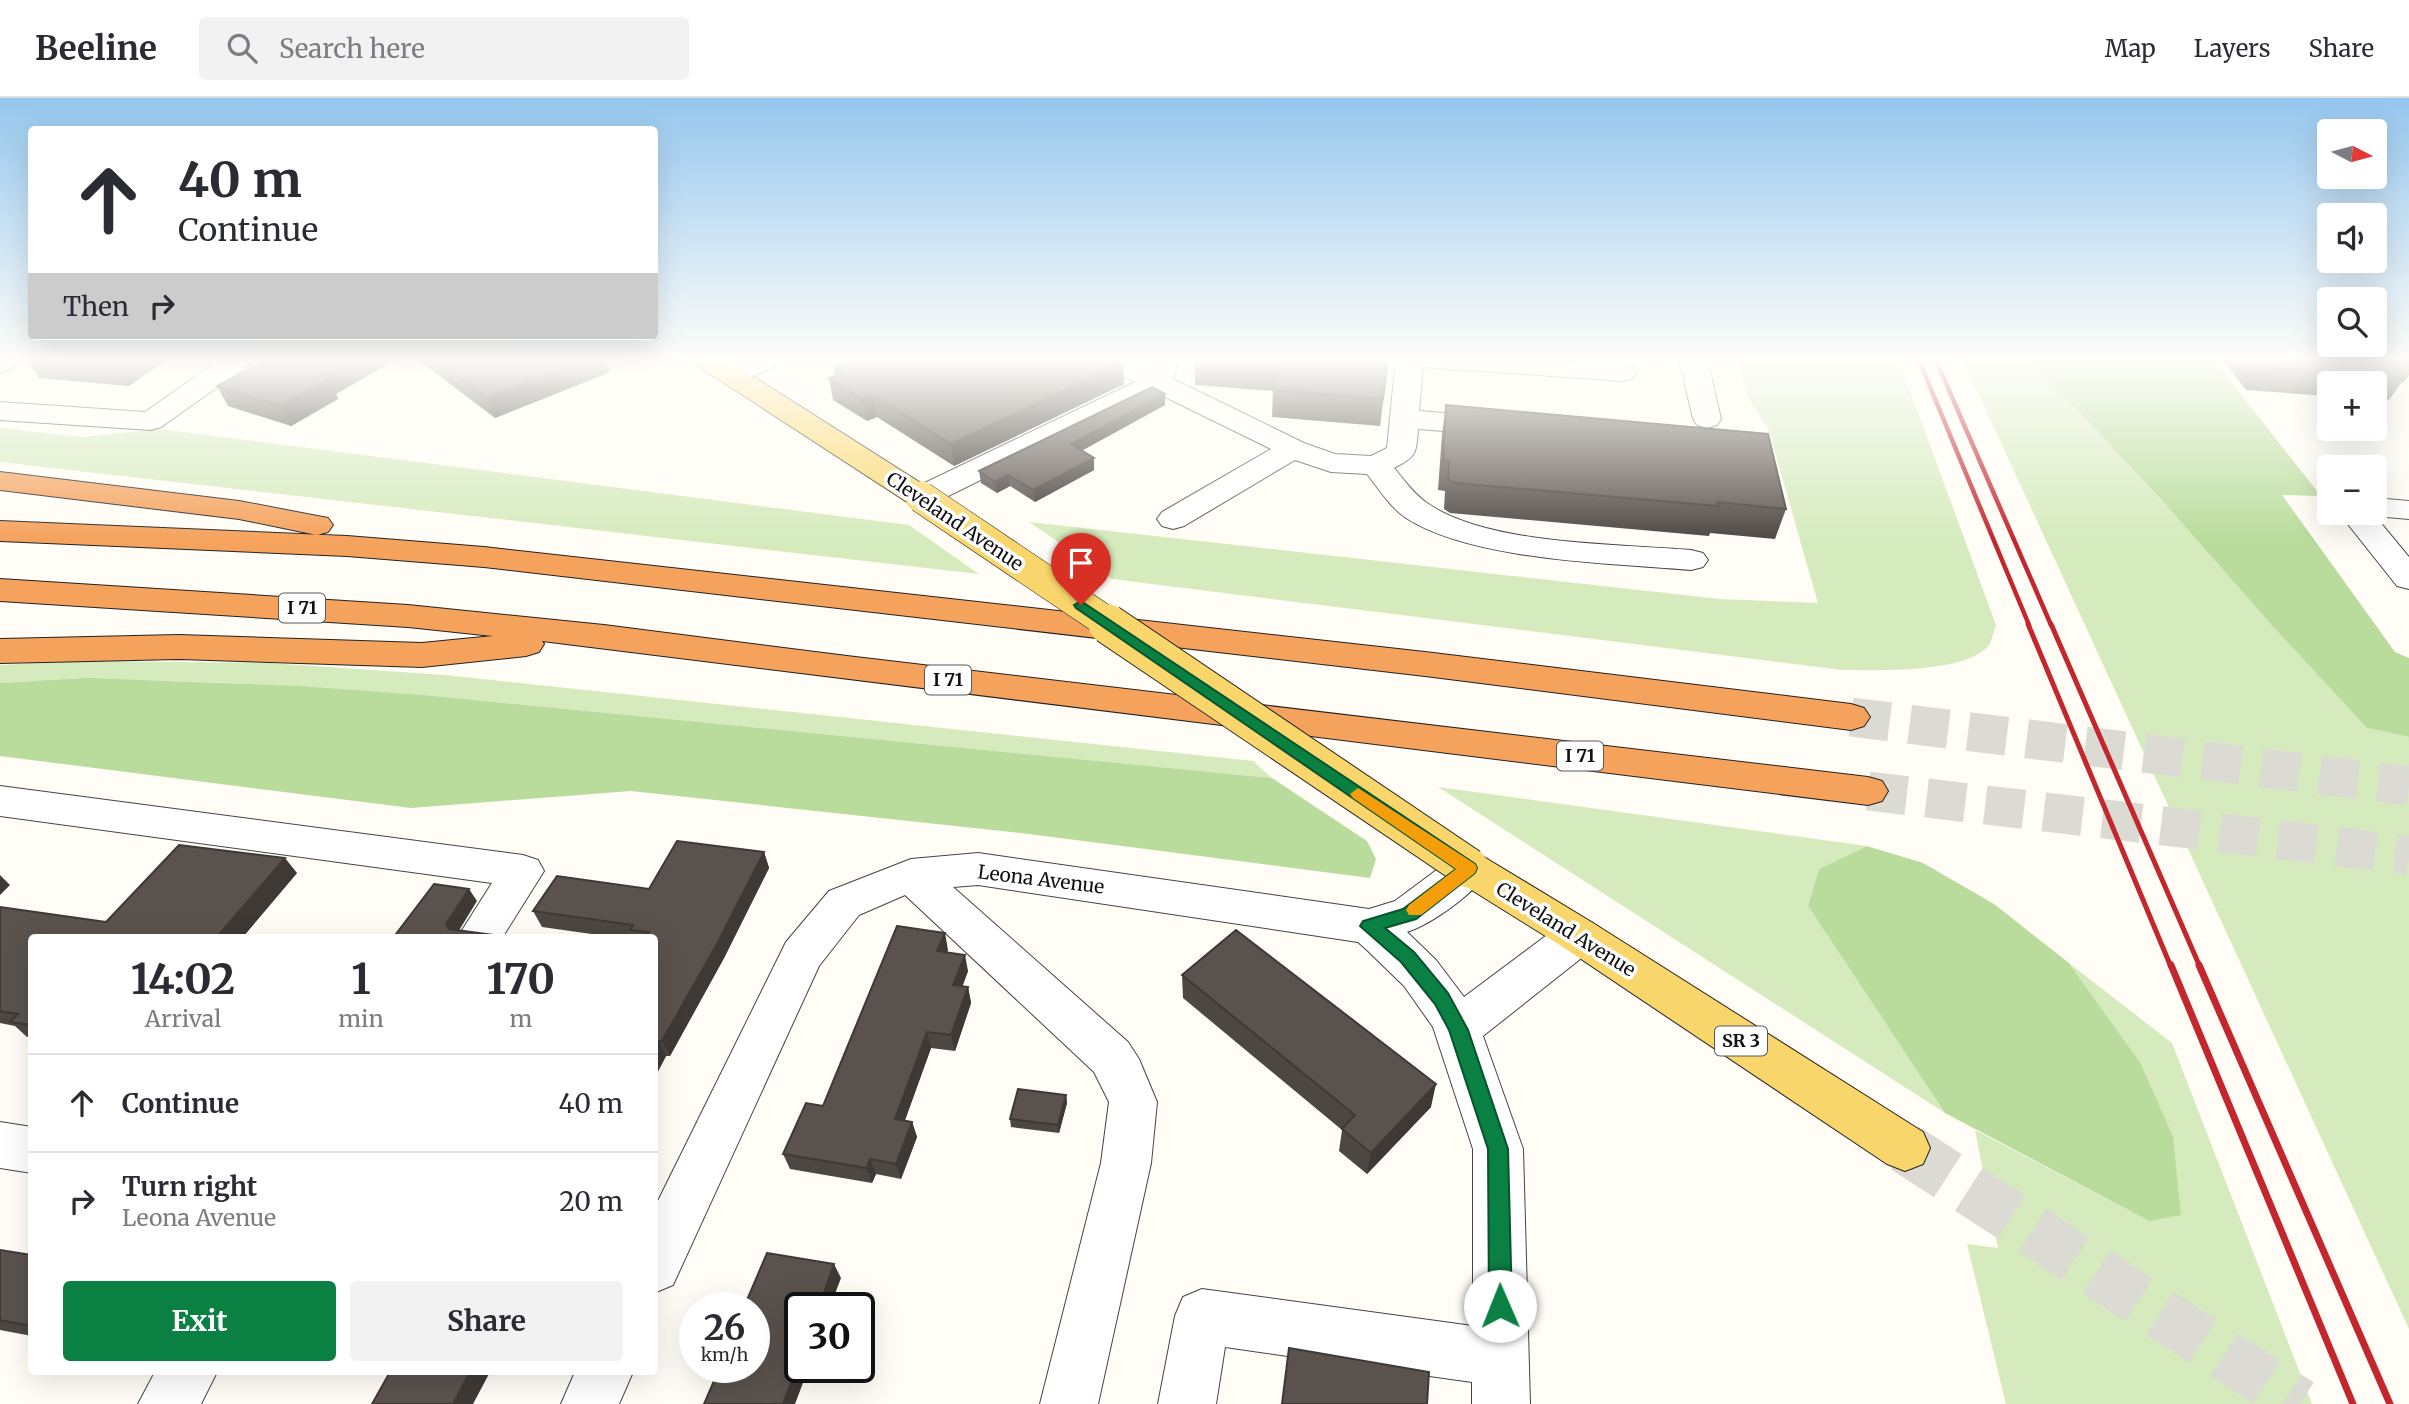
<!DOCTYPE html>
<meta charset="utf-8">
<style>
body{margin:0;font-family:Merriweather,serif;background:#f2f2f3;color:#2b2b33;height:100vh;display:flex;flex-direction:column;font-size:26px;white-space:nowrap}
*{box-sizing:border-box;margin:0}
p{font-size:23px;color:#7c7c81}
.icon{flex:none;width:38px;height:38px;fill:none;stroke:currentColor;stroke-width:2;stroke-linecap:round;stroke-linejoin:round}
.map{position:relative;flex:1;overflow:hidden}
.side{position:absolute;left:28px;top:836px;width:630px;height:441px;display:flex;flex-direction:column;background:#fff;border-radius:7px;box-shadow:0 7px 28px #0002}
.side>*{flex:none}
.hud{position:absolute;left:28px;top:28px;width:630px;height:214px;border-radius:7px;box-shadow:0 7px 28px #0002;background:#fff;color:#2b2b33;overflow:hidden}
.needle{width:46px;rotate:96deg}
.tools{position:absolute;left:2317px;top:21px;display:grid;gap:14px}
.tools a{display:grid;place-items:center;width:70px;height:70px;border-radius:7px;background:#fff;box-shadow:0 7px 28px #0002;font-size:35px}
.speed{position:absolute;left:679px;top:1194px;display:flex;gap:14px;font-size:35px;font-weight:700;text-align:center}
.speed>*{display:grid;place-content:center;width:91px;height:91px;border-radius:50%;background:#fff;box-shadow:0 7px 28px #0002;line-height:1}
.speed small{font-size:18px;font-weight:400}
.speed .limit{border:4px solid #111;border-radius:10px;background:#fff;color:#111}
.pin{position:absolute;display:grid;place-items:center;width:60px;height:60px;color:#fff;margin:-72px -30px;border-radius:50% 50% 50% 0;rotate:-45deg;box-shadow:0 0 7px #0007}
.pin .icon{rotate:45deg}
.me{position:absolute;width:77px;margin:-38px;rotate:359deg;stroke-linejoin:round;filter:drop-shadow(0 0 5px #0008)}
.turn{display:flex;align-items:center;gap:24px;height:147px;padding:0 35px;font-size:32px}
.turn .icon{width:91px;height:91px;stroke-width:2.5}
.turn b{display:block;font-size:49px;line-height:60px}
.then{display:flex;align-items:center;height:66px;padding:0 35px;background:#0003;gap:14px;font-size:26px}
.eta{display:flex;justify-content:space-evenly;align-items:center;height:119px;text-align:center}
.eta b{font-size:42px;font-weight:700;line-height:49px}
.cta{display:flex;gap:14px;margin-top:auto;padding:14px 35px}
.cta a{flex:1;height:80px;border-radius:7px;background:#0b8043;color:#fff;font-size:28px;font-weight:700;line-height:80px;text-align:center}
.cta a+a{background:#f2f2f3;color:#2b2b33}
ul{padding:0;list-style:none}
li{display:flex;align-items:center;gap:21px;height:98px;padding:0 35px;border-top:2px solid #e1e1e2}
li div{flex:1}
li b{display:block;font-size:26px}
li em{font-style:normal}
header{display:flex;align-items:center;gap:42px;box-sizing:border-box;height:98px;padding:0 35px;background:#fff;border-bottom:2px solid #e1e1e2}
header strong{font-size:33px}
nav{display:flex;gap:38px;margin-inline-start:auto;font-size:24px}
.search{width:490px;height:63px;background:#f2f2f3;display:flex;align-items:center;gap:18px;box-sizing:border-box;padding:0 24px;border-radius:7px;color:#7c7c81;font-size:26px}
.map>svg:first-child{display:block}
.green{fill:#d5ebbd}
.forest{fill:#b9dc9c}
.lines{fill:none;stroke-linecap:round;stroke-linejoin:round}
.major-tunnel{stroke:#dbdad3;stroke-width:51;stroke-dasharray:51 25;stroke-linecap:butt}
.highway-tunnel{stroke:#dbdad3;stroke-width:39;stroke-dasharray:39 20;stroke-linecap:butt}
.minor-casing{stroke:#444;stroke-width:2}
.major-casing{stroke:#222;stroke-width:2}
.highway-casing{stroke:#222;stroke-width:2}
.minor{fill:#fff;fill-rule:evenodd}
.major{fill:#f9d66b;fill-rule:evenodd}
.highway{fill:#f5a25d;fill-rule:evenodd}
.rail-far2{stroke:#c4262e;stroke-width:4.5}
.rail-far1{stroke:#c4262e;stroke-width:5}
.rail{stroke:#c4262e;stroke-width:7}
.major-bridge-far1-casing{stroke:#222;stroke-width:32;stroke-linecap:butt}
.major-bridge-casing{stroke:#222;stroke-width:41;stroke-linecap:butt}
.major-bridge-far1{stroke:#f9d66b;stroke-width:31}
.major-bridge{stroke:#f9d66b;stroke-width:39}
.wall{fill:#4d4742}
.shaded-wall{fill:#3f3936}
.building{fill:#5a524d;stroke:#3f3936;stroke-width:2}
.route{fill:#0b8043;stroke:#07532c;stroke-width:2}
.slow{fill:#f59e0b}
.labels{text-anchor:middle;stroke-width:7;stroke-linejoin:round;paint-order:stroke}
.shield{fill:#fff;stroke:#585858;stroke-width:2}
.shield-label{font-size:18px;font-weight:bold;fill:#111}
.street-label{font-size:19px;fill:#111;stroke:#fff}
</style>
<header>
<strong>Beeline</strong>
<div class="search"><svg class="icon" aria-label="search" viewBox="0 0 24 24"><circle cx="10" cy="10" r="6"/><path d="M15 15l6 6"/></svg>Search here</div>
<nav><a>Map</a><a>Layers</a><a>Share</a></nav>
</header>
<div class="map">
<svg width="2409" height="1306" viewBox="0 0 2409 1306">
<rect width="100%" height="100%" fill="#fffdf5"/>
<path class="green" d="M 1736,260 L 1898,260 L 1996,527 C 1994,532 1992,542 1989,547 C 1966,576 1876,572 1842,572 L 1112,481 L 1029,424 L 1720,501 L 1818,505 L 1768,330 L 1747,298 Z
M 1962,260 L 2028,260 L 2158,398 L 2277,533 L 2367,630 L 2409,639 L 2409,1231 Z
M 0,330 L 83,339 L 160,331 L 909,427 L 979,476 L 0,364 Z
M 82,563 L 269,565 L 445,577 L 1253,663 L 1272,680 L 424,597 C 283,587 141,577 0,585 L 0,567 Z
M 1438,689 L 1867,748 L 1819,771 L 1808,808 L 1945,1015 Z
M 2069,865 L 2172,945 L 2312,1306 L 2006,1306 L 1967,1146 L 1998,1150 L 1975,1032 L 2149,1123 L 2140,964 Z"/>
<path class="forest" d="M 2028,260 L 2212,260 L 2321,398 L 2282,397 L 2395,554 L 2409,560 L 2409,639 L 2367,630 L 2277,533 L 2158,398 Z
M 88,580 L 299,588 L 424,597 L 1272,680 L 1367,743 L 1376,761 L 1370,780 L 1029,736 L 631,693 L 411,710 L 0,658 L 0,585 Z
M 1867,748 L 1923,765 L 1994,806 L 2069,865 L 2140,964 L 2173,1039 L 2181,1117 L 2149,1123 L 1945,1015 L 1808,808 L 1819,771 Z"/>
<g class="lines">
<path class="major-tunnel" d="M 1905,1050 L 2300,1306"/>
<path class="highway-tunnel" d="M 1851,619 L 2409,688
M 1868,693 L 2409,757"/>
<g class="minor-casing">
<path id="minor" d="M 0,260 L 24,260 L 10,272 L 0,274 Z
M 222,260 L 254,260 L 250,266 L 161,329 L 151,332 L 0,322 L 0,304 L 145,314 Z
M 748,260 L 786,260 L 782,266 L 742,282 L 732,284 L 722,282 L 718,276 L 722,270 Z
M 1094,260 L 1129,260 L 1149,270 L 1153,263 L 1163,261 L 1173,263 L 1177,269 L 1173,281 L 1304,345 L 1335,356 L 1371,358 L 1387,350 L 1396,260 L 1526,260 L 1632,269 L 1636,275 L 1632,281 L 1622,283 L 1423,269 L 1419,313 L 1496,319 L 1506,322 L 1511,328 L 1506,334 L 1496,337 L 1418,331 C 1416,356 1417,358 1394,370 C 1404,382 1414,396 1427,405 C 1486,447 1619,446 1691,452 L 1703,455 L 1708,462 L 1703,469 L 1691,472 C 1612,465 1473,463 1406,420 C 1390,409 1379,391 1367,376 L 1331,374 L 1295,362 L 1184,428 L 1173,431 L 1162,428 L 1157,421 L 1162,414 L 1271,351 L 1157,295 L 932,406 L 921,408 L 910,406 L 905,399 L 910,392 L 1135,284 L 1098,266 Z
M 1679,260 L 1707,260 L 1721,321 L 1717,327 L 1707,330 L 1697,327 L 1693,321 Z
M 2375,400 L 2409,403 L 2409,421 L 2375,418 L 2409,459 L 2409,491 L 2397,488 L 2339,415 L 2375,415 Z
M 0,688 L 523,757 L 538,762 L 544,773 L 502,840 L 457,840 L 492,785 L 0,718 Z
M 1469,754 L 1484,759 L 1490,770 C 1477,794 1432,826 1407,834 L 1436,862 L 1464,899 L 1563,825 L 1578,819 L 1593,825 L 1600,837 L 1593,849 L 1579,862 L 1483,938 L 1523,1051 L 1530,1306 L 1472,1306 L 1472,1284 L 1225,1249 L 1216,1306 L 1158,1306 L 1175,1218 L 1183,1199 L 1202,1191 L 1473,1228 L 1473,1051 L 1433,929 L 1404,888 L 1368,853 L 1358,844 L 978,787 L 953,789 L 1128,944 L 1139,961 L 1157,1004 L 1151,1065 L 1098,1306 L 1040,1306 L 1101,1065 L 1109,1004 L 1094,974 L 905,797 L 859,817 L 819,868 L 673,1187 L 654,1195 L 654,1111 L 786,844 L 829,793 L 911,761 L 978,755 L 1369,811 L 1395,803 L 1454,759 Z
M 0,1024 L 32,1029 L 32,1075 L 0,1070 Z
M 155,1274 L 217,1274 L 201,1306 L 138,1306 Z
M 575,1274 L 633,1274 L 619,1306 L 561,1306 Z"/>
</g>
<g class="major-casing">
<path id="major" d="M 691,260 L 724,260 L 932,392 L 937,399 L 932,406 L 921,408 L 910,406 L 695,266 Z
M 1469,754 L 1484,759 L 1593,825 L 1923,1034 L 1930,1050 L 1923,1066 L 1905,1073 L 1887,1066 L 1563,849 L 1454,781 L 1448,770 L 1454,759 Z"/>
</g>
<g class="highway-casing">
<path id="highway" d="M 0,374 L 239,403 L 328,420 L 333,427 L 328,434 L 317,437 L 239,421 L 0,392 Z
M 0,423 L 347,438 L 484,449 L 1425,554 L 1851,606 L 1864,610 L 1870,619 L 1864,628 L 1851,632 L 1425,578 L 484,469 L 347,458 L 0,443 Z
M 0,481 L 408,507 L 604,527 L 847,558 L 1868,679 L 1882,683 L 1888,693 L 1882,703 L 1868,707 L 542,543 L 544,546 L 539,554 L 526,558 L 422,569 L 179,561 L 0,565 L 0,541 L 179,537 L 422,545 L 493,538 L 408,529 L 0,503 Z"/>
</g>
<use href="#minor" class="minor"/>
<use href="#major" class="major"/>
<use href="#highway" class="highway"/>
<path class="rail-far2" d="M 1918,260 L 2029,527
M 1935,260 L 2051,527"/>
<path class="rail-far1" d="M 2028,526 L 2171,869
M 2051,526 L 2200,869"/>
<path class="rail" d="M 2171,867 L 2353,1306
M 2199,867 L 2390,1306"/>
<g class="major-bridge-far1-casing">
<path id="major-bridge-far1" d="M 921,399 L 1111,527"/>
</g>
<g class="major-bridge-casing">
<path id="major-bridge" d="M 1108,526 L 1469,770"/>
</g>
<use href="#major-bridge-far1" class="major-bridge-far1"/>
<use href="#major-bridge" class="major-bridge"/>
</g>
<path class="wall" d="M 25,260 L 169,260 L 129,288 L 39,280 Z
M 270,260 L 398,260 L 336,296 L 338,301 L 291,328 L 228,308 L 217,288 Z
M 416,260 L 605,260 L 610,274 L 495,320 Z
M 1195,260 L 1389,260 L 1380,328 L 1272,319 L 1273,293 L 1195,287 Z
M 1560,260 L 1609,260 L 1608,264 Z
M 2221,260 L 2409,260 L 2409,277 L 2403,285 L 2401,285 L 2389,302 L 2375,301 L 2375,285 L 2329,285 L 2329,298 L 2246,292 Z
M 1123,265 L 1124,286 L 954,368 L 877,319 L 867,323 L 833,302 L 829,280 L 835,278 L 833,269 Z
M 1165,296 L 1165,307 L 1081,353 L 1094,372 L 1035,404 L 1010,388 L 997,395 L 981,385 L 979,373 Z
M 1446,307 L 1786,411 L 1775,441 L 1710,435 L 1709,438 L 1450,415 L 1444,411 L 1445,393 L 1438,392 L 1442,336 Z
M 764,754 L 769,770 L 724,860 L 670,958 L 666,958 L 654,981 L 654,840 L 620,840 L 542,829 L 533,813 L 649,791 Z
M 297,775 L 242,840 L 32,840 L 32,939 L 27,939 L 15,928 L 0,925 L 0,809 L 106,824 Z
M 948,852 L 947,854 L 968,873 L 962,889 L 968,889 L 971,905 L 955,953 L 931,950 L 905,1022 L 912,1024 L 917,1039 L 901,1081 L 876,1076 L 872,1085 L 790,1071 L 783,1056 Z
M 1182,877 L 1431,1009 L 1367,1076 L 1339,1053 L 1342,1032 L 1183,900 Z
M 1066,997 L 1067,1005 L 1059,1035 L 1011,1029 L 1010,1021 Z
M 0,1152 L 32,1157 L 32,1238 L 0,1232 Z"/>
<path class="shaded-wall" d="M 123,260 L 169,260 L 129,288 L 115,266 Z
M 354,260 L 398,260 L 336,296 L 338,301 L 291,328 L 280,308 L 320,279 Z
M 589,260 L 605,260 L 610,274 L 495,320 L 487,300 Z
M 1123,265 L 1124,286 L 954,368 L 951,346 Z
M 1165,296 L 1165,307 L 1072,358 L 1071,346 Z
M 872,297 L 877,319 L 867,323 L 862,302 Z
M 1094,360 L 1094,372 L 1035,404 L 1033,392 Z
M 1008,377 L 1010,388 L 997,395 L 995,384 Z
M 764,754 L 769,770 L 724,860 L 670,958 L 662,943 Z
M 285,760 L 297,775 L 242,840 L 216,840 Z
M 0,777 L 10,787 L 0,797 Z
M 469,791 L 477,803 L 455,839 L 446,826 Z
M 945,835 L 948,852 L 941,869 L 937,853 Z
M 965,857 L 968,873 L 957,903 L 953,887 Z
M 968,889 L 971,905 L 955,953 L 951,937 Z
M 927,934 L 931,950 L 900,1036 L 895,1021 Z
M 659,943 L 666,958 L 654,981 L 654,951 Z
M 1436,986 L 1431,1009 L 1367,1076 L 1371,1055 Z
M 1066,997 L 1067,1005 L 1059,1035 L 1058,1027 Z
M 912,1024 L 917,1039 L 901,1081 L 896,1066 Z
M 870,1061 L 876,1076 L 872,1085 L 867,1070 Z
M 834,1166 L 841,1180 L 830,1209 L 819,1209 Z
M 800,1261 L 800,1269 L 809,1269 L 795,1306 L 783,1306 Z
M 470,1274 L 490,1274 L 473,1306 L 453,1306 Z"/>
<path class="building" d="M 48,260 L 123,260 L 115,266 Z
M 270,260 L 354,260 L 320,279 L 328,281 L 280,308 L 217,288 Z
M 433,260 L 589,260 L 487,300 Z
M 854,260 L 1113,260 L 1123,265 L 951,346 L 872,297 L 862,302 L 829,280 L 843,275 L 833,269 Z
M 1195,260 L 1388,260 L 1383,301 L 1273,292 L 1279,267 Z
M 2252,260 L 2409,260 L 2409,262 L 2387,261 L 2405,280 L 2259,269 Z
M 1152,289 L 1165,296 L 1071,346 L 1094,360 L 1033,392 L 1008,377 L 995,384 L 979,373 Z
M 1446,307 L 1768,336 L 1786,411 L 1717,404 L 1719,408 L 1455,385 L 1448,381 L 1449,363 L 1443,362 Z
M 677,743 L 764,754 L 718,844 L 662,943 L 659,943 L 654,951 L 654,840 L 645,840 L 649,834 L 630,832 L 633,827 L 533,813 L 557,778 L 649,791 Z
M 179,747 L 285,760 L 216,840 L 32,840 L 32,927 L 10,924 L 18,916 L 0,913 L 0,809 L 106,824 Z
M 434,786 L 469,791 L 446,826 L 449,831 L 515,840 L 393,840 Z
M 897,828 L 945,835 L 937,853 L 965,857 L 953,887 L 968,889 L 951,937 L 927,934 L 895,1021 L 912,1024 L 896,1066 L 870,1061 L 867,1070 L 783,1056 L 806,1005 L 823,1008 Z
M 1236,832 L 1436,986 L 1371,1055 L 1342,1031 L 1355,1017 L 1182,877 Z
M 1018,991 L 1066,997 L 1058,1027 L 1010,1021 Z
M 0,1152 L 32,1157 L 32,1228 L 0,1222 Z
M 767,1155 L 834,1166 L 819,1209 L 800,1209 L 800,1261 L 783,1306 L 704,1306 L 720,1269 L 754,1269 L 754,1209 L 744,1209 Z
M 1289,1250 L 1429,1274 L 1427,1306 L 1282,1306 Z
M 390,1274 L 470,1274 L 453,1306 L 372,1306 Z"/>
<linearGradient id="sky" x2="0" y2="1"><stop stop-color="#95c6ee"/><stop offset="0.59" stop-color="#fffefa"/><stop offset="1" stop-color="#fffefa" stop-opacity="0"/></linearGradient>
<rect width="2409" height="443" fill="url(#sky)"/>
<path class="route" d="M 1081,503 L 1475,766 L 1477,770 L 1475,775 L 1416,821 L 1385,830 L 1414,854 L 1448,895 L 1468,932 L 1508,1051 L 1512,1208 L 1508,1215 L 1500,1219 L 1492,1215 L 1489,1208 L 1488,1051 L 1449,932 L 1435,906 L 1401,864 L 1360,828 L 1363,823 L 1403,811 L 1456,771 L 1076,510 L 1074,507 Z"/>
<path class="slow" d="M 1358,690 L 1475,766 L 1477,770 L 1475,775 L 1421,817 L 1409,817 L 1406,812 L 1409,807 L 1456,771 L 1353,700 L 1350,696 Z"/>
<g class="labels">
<g class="shield">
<rect x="279" y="495.5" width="46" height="29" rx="5"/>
<rect x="925" y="567.5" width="46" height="29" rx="5"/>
<rect x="1557" y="643.5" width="46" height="29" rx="5"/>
<rect x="1715" y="928.5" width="52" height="29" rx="5"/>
</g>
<g class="shield-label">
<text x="302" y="516">I 71</text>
<text x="948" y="588">I 71</text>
<text x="1580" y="664">I 71</text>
<text x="1741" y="949">SR 3</text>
</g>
<g class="street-label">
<text transform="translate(955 423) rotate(34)" y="7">Cleveland Avenue</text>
<text transform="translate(1041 781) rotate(7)" y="7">Leona Avenue</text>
<text transform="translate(1566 831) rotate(32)" y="7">Cleveland Avenue</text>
</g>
</g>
</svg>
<div class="tools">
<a><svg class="needle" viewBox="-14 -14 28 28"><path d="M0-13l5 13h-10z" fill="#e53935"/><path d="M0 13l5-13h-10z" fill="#7c7c81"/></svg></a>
<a><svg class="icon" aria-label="sound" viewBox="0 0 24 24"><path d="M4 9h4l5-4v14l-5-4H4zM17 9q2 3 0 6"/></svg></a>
<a><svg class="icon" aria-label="search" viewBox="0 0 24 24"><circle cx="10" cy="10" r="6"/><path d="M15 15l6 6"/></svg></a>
<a>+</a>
<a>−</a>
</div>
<div class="speed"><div>26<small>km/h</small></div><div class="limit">30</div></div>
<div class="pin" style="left:1081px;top:507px;background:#d93025"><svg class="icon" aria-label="arrive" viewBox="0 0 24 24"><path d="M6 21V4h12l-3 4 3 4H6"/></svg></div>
<svg class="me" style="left:1500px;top:1208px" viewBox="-20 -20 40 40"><circle r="19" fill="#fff"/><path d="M0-13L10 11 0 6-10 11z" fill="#0b8043"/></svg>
<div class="hud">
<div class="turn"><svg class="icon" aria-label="ahead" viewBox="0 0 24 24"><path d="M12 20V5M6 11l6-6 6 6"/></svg><div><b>40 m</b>Continue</div></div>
<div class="then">Then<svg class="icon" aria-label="right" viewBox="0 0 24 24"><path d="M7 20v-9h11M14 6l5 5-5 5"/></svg></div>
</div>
<section class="side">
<div class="eta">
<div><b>14:02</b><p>Arrival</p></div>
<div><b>1</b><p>min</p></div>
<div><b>170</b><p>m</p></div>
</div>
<ul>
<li><svg class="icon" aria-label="ahead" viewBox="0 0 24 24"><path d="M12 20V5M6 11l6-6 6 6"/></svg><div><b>Continue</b></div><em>40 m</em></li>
<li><svg class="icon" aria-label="right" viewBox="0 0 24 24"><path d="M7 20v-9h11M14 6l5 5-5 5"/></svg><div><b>Turn right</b><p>Leona Avenue</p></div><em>20 m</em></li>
</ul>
<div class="cta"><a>Exit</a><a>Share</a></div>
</section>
</div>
